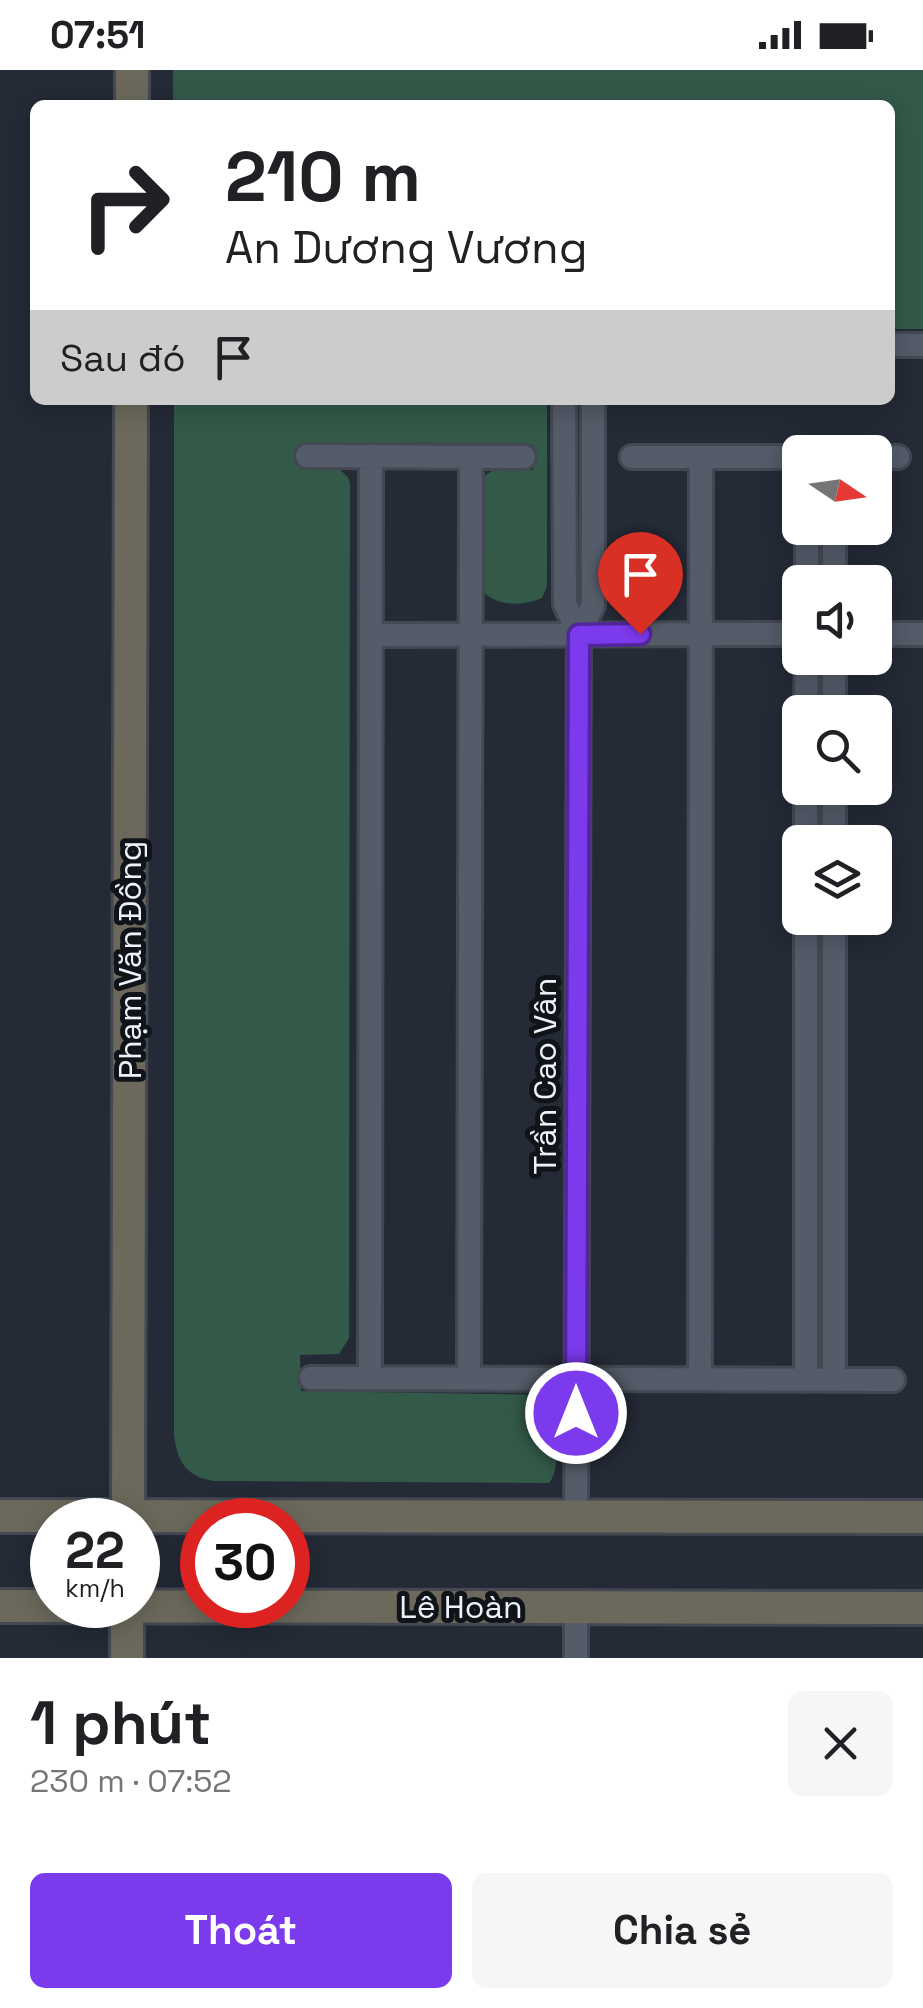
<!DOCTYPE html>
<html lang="vi">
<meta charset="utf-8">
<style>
body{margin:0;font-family:"Space Grotesk",sans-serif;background:#f6f6f6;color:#202124;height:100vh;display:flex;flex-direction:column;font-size:38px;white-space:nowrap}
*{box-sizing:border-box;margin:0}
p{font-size:32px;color:#757577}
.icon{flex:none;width:55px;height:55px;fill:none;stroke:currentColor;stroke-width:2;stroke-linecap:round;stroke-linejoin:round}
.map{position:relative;height:1588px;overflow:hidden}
.details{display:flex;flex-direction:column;background:#fff;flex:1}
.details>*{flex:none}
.hud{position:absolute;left:30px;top:30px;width:865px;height:305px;border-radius:15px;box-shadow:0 5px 25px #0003;background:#fff;color:#202124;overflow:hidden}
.needle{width:65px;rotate:103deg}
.fabs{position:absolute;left:782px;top:365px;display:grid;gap:20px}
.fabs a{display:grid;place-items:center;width:110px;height:110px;border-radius:15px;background:#fff;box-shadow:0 5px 25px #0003;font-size:50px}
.speed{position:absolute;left:30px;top:1428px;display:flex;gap:20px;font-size:50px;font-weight:700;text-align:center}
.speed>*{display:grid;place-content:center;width:130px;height:130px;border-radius:50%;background:#fff;box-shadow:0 5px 25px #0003;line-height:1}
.speed small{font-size:25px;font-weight:400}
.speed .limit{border:15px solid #d22;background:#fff;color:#111}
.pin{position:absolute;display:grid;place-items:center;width:85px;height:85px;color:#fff;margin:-102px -42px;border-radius:50% 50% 50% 0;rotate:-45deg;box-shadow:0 0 10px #0007}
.pin .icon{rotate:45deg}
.me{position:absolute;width:110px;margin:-55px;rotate:0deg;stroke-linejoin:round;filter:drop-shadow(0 0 8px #0008)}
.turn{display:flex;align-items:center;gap:35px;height:210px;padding:0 30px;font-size:45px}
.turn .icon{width:130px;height:130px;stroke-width:2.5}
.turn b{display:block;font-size:70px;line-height:85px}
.then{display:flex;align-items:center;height:95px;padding:0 30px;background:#0003;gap:20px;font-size:38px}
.round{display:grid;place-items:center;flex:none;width:105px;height:105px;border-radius:15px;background:#f6f6f6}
.summary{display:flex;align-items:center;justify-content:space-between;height:170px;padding:0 30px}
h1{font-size:60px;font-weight:700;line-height:75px}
.action{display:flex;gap:20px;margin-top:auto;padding:20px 30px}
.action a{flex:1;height:115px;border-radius:15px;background:#7c3aed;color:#fff;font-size:40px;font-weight:700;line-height:115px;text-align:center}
.action a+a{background:#f6f6f6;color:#202124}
.status{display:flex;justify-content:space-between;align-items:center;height:70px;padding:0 50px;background:#fff;direction:ltr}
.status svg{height:28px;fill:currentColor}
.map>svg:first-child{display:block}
.green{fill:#335949}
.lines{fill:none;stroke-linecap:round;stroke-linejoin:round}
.street-casing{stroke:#434852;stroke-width:28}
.secondary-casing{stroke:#434852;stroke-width:38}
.street{stroke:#545b69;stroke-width:22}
.secondary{stroke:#6c695c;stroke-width:32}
.route-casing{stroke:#51269a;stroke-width:25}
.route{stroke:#7c3aed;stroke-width:18}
.labels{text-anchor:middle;stroke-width:10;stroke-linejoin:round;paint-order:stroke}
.street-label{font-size:32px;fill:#edf1f9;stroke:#101318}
</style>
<div class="status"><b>07:51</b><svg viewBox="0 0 49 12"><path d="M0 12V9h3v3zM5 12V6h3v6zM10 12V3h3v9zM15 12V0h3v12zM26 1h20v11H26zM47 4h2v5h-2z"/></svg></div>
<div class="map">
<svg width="923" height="1588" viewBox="0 0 923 1588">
<rect width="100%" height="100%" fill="#242a36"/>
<path class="green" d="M 173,0 L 923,0 L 923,259 L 890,259 L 890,35 L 173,35 Z
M 174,330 L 547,330 L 547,516 L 542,528 C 524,536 496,537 483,521 L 483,407 L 493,400 L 533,400 L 533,375 L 300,374 L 300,399 L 339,399 L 348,407 L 350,413 L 349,1268 L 339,1284 L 300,1285 L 301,1321 L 549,1325 C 560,1338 561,1402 549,1413 L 214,1411 C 186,1407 176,1390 174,1363 Z"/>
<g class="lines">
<g class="street-casing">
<path id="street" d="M 890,275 L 923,275
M 564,330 L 565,534 L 579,565
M 307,386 L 524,387
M 632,387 L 800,387
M 875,387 L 898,387
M 807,512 L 807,458
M 834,512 L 834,458
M 875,564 L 923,564
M 371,565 L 800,564
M 806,642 L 807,588
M 834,642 L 834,588
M 806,772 L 806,718
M 834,772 L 834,718
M 311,1308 L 893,1310
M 370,1308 L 371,386
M 469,1308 L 471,387
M 700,1309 L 701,387
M 806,1310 L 806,848
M 834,1310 L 834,848
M 576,1447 L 579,565 L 593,535 L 593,330
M 576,1538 L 576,1588"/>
</g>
<g class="secondary-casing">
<path id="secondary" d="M 132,35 L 132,0
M 0,1446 L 923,1447
M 128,1450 L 131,330
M 127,1535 L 127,1588
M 0,1536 L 923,1538"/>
</g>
<use href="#street" class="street"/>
<use href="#secondary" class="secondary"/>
</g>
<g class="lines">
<g class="route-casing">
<path id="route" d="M 576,1343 L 579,565 L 640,564"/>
</g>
<use href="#route" class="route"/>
</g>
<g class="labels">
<g class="street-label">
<text transform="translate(130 890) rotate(-90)" y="11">Phạm Văn Đồng</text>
<text transform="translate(545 1006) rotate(-90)" y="11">Trần Cao Vân</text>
<text x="461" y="1548">Lê Hoàn</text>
</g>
</g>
</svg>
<div class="fabs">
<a><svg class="needle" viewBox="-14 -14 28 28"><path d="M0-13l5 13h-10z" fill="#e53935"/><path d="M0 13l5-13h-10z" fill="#757577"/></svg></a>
<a><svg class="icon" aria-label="sound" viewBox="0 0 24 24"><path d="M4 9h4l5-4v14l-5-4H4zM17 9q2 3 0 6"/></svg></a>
<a><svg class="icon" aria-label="search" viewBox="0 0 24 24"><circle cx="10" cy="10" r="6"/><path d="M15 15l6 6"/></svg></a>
<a><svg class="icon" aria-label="layers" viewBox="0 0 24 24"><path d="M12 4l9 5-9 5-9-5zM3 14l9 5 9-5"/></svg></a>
</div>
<div class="speed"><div>22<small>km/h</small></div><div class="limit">30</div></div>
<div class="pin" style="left:640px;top:564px;background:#d93025"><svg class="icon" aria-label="arrive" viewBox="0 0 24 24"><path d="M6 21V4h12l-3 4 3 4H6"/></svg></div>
<svg class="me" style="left:576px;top:1343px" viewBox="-20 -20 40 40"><circle r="17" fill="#7c3aed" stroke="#fff" stroke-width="3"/><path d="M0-11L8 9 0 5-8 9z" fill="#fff"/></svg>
<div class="hud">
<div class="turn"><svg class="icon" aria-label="right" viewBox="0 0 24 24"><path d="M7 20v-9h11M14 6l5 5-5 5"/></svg><div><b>210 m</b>An Dương Vương</div></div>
<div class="then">Sau đó<svg class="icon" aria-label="arrive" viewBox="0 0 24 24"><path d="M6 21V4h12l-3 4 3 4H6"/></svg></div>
</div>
</div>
<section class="details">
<div class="summary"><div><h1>1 phút</h1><p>230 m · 07:52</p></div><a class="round"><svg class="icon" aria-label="close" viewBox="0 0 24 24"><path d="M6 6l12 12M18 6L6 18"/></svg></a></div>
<div class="action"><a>Thoát</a><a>Chia sẻ</a></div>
</section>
